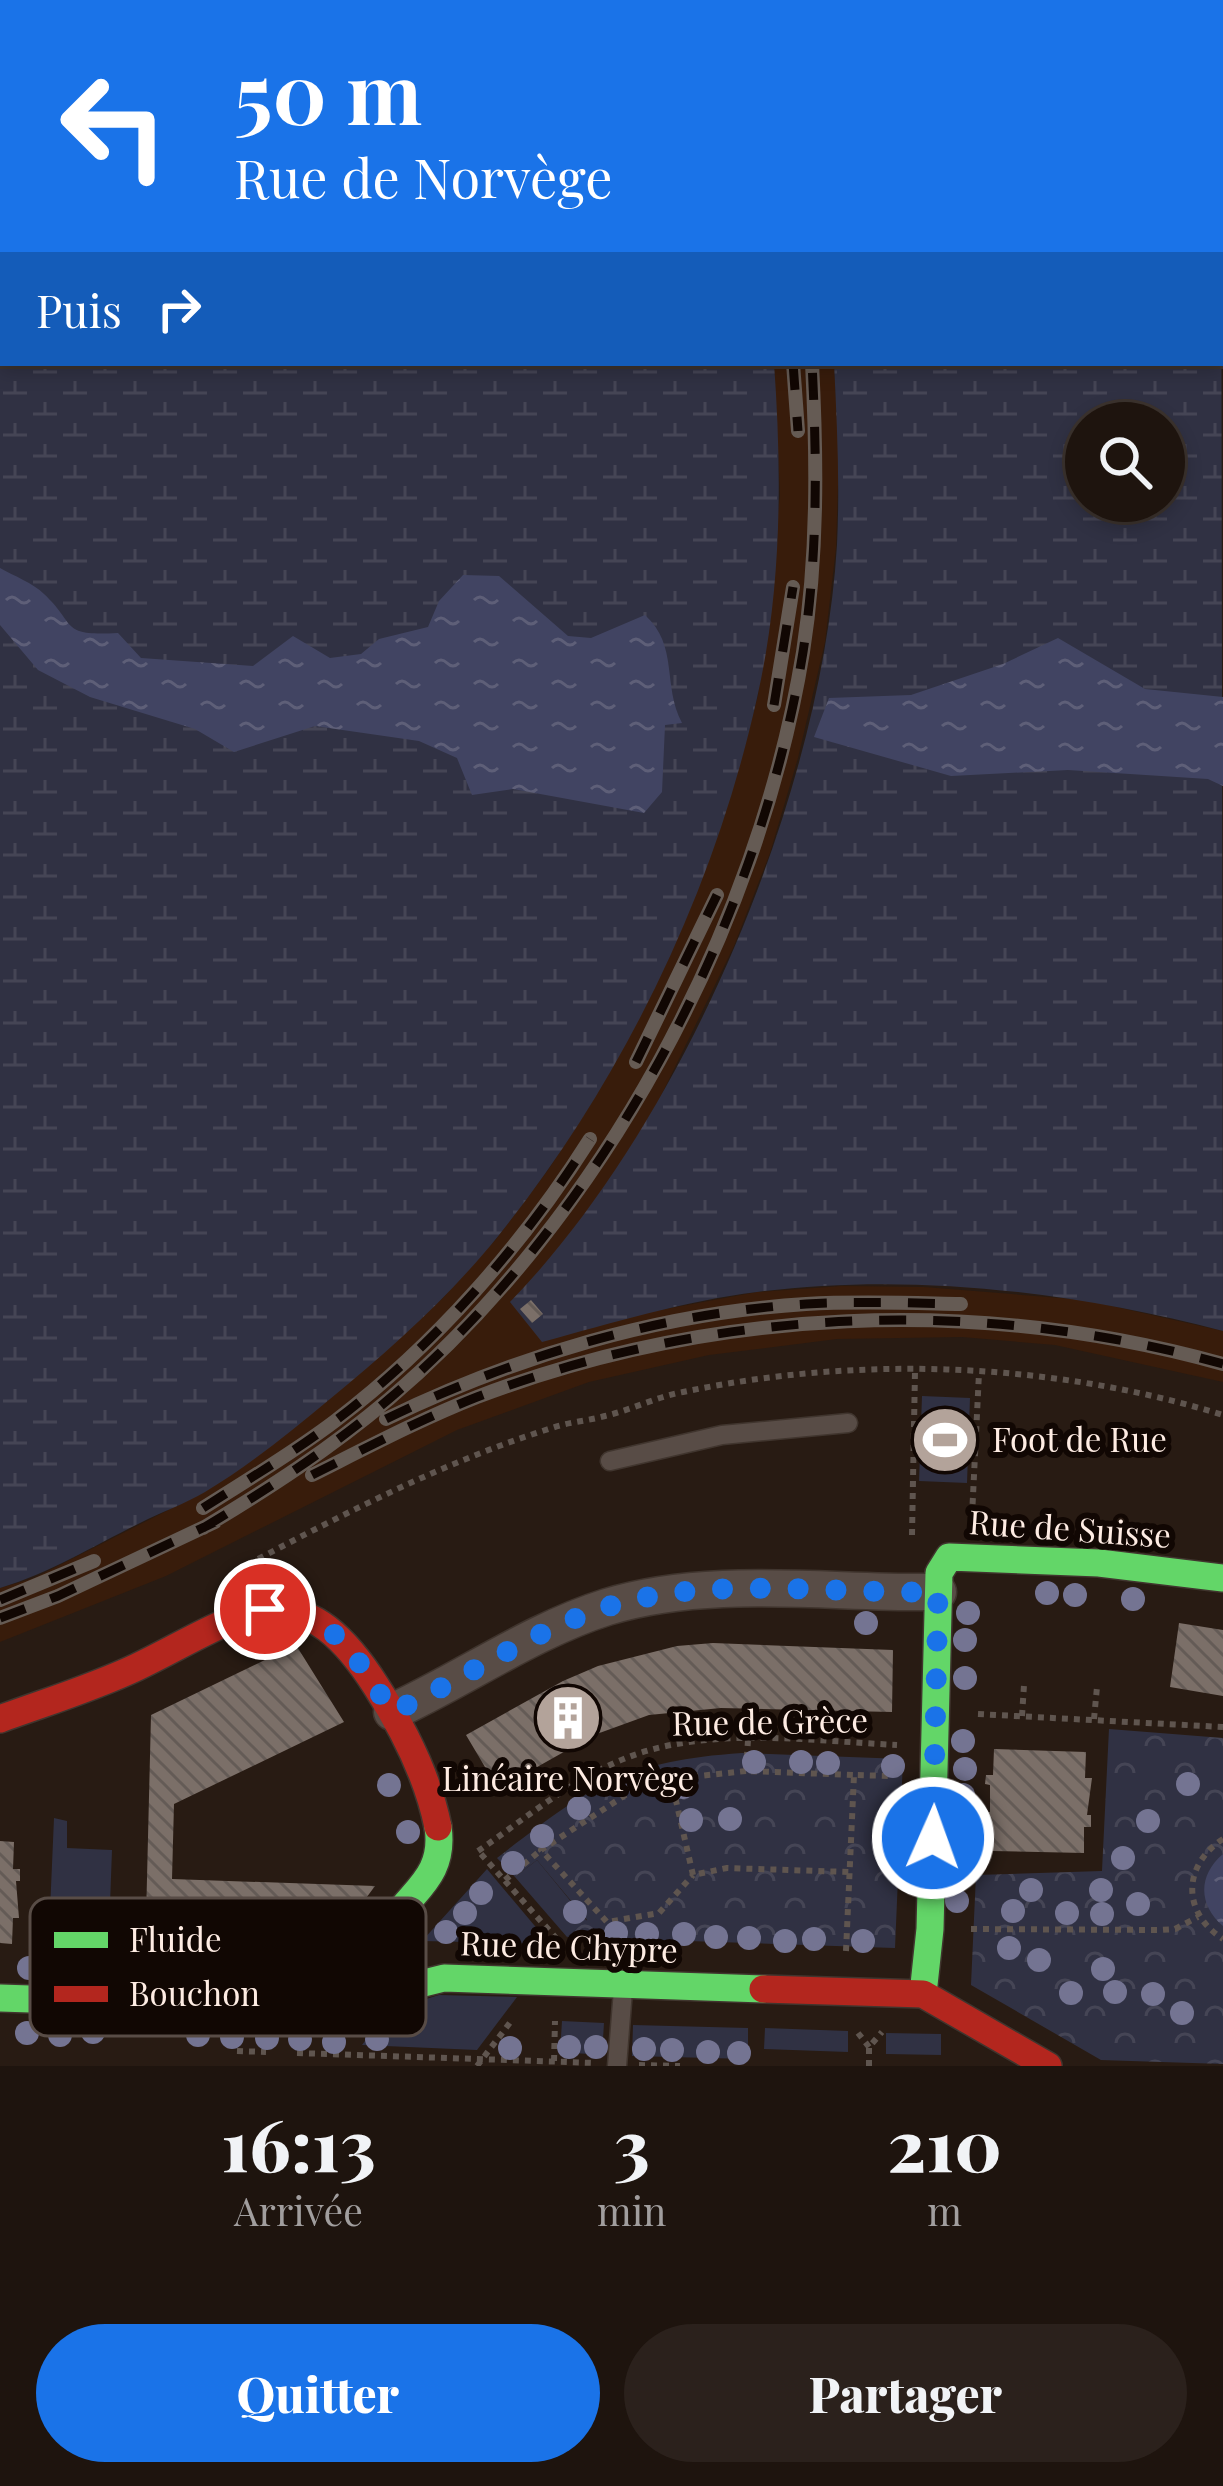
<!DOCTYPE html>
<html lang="fr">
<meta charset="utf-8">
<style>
body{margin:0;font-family:"Playfair Display",serif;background:#2b211c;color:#f1f3f6;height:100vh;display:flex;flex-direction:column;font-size:45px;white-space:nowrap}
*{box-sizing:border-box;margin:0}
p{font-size:39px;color:#a19e9e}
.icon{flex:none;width:66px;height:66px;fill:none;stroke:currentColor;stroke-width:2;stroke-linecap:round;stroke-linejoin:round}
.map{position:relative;height:2066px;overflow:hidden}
.side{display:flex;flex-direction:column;background:#1e140e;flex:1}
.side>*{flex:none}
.banner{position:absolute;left:0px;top:0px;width:1224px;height:366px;box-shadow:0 6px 18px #0003,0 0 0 3px #3c332e;background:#1a73e8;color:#fff;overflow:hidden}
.fabs{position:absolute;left:1065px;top:402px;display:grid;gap:24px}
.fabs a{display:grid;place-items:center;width:120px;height:120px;border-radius:50%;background:#1e140e;box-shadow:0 6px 18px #0003,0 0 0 3px #3c332e;font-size:60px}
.pin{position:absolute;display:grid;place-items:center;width:102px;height:102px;color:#fff;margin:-51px;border:6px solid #fff;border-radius:50%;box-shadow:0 3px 12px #0007}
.me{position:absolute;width:132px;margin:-66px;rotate:2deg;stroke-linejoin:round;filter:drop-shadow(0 0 9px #0008)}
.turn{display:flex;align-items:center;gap:42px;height:252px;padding:0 36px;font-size:54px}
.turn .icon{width:156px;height:156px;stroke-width:2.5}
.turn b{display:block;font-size:84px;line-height:102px}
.then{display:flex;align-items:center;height:114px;padding:0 36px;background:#0003;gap:24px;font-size:45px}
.eta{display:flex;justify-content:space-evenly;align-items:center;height:204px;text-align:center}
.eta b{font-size:72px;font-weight:800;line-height:84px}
.primary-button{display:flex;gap:24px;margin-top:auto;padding:24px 36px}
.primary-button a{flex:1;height:138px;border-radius:72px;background:#1a73e8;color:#fff;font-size:48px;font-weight:800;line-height:138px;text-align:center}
.primary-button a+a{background:#2b211c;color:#f1f3f6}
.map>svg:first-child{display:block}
.built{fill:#381c0b}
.green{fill:#303143}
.wetland{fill:url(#wetland-marsh);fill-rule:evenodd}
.park{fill:url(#park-crowns)}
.water{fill:url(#water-ripples)}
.building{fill:url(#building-back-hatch)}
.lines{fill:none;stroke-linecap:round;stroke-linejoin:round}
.lane-casing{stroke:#40352e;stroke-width:21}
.street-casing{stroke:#40352e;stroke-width:39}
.fast-casing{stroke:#40352e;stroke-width:30}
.jam-casing{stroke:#40352e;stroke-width:30}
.path{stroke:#5f554f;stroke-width:6;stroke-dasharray:6 6;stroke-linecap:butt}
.lane{stroke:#584c46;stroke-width:18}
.street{stroke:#584c46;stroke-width:36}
.fast{stroke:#63d668;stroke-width:27}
.jam{stroke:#b3261e;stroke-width:27}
.rail-casing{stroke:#655b54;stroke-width:14}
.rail{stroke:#110703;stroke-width:9;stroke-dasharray:27;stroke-linecap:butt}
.tree{fill:#747492}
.route{stroke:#1a73e8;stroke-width:21;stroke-dasharray:0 37.8}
.labels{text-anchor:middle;stroke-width:12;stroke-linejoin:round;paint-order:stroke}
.poi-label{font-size:33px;fill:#feece3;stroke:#110703;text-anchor:start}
.street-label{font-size:33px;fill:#feece3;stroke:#110703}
.key{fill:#110703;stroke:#584c46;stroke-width:3}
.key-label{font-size:33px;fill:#feece3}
</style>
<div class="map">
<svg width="1223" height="2066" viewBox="0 0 1223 2066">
<defs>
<pattern id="wetland-marsh" width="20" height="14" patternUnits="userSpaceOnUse" patternTransform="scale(3)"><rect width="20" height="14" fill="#303143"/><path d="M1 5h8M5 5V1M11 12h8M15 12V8" fill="none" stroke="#454555"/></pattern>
<pattern id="park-crowns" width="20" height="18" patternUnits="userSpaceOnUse" patternTransform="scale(3)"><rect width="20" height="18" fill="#303143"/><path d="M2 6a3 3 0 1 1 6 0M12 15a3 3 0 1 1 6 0" fill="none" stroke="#454555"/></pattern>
<pattern id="water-ripples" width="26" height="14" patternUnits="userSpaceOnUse" patternTransform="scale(3)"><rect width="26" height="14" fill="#414462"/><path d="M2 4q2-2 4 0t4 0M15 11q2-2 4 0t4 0" fill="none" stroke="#5e5f78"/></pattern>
<pattern id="building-back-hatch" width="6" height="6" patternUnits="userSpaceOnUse" patternTransform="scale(3)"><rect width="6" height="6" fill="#7b6f68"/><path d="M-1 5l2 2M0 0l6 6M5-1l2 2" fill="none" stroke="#645b56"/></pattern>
</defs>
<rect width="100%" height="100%" fill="#281b13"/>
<path class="built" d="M 67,0 L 744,0 L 745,3 L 77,3 Z
M 774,363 L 834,363 L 839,454 L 836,548 L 825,642 L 798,758 L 770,853 L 734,946 L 656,1106 L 607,1186 L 555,1256 L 510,1303 L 655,1311 L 757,1292 L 842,1286 L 924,1287 L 1085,1300 L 1223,1331 L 1223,1382 L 1055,1345 L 962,1337 L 837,1339 L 709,1355 L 589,1382 L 457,1430 L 166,1576 L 0,1642 L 0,1588 L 34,1578 L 204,1492 L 442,1299 L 497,1238 L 548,1170 L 589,1107 L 669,958 L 742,757 L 758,695 L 780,495 Z"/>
<path class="green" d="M 744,0 L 1131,0 L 1134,3 L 745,3 Z
M 922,1396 L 970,1398 L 967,1483 L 919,1481 Z
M 54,1818 L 67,1821 L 67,1848 L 112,1850 L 108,1959 L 48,1957 Z
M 537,1860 L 587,1921 L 567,1937 L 515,1877 Z
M 487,1869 L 550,1944 L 422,1941 Z
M 439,1995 L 517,1997 L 477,2050 L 362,2045 L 387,2011 Z
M 562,2021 L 604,2023 L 602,2055 L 560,2052 Z
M 633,2025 L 748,2028 L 748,2059 L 632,2056 Z
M 765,2028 L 848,2031 L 848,2052 L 764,2049 Z
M 886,2033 L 941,2034 L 941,2055 L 886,2054 Z"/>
<path class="wetland" d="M 1221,77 L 1223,1331 C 1074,1292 911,1272 757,1292 C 684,1301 612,1323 542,1342 L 510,1302 C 684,1123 822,795 837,545 C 840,484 837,424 834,363 L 1221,363 ZM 1086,423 L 1164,423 L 1164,501 L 1086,501 Z
M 0,258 L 3,363 L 774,363 C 782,474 782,589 757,698 C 714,892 623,1080 499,1235 C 450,1296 390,1350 330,1399 C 290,1432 250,1465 205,1492 C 185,1504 161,1512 140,1523 C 93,1546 50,1573 0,1588 Z"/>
<path class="park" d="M 1109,1729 L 1223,1738 L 1223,2064 L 1101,2060 L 971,1985 L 976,1875 L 1102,1871 Z
M 742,1753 L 903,1759 L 895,1948 L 567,1937 L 587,1920 L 537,1860 L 515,1877 L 497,1858 C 589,1787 624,1761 742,1753 Z"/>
<path class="water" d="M 0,568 C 14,576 33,583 44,594 C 78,626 59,636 118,633 L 141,658 L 253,666 L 293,636 L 330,658 L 361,654 L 379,639 L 428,627 L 439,601 L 463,575 L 499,576 L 568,636 L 591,638 L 645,615 C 679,646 662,685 682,723 L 665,725 L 662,792 L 644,813 L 513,789 L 472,795 L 457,758 L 419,741 L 315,726 L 234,752 L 195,729 L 90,697 L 38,670 L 0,625 Z
M 1058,638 L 1145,689 L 1223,697 L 1223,786 L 1208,779 L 1068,770 L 951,776 L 814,737 L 829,698 L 911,695 L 1003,664 Z
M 1223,1854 L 1223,1926 C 1198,1905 1198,1875 1223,1854 Z"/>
<path class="building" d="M 531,1300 L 543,1314 L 532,1323 L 520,1309 Z
M 1179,1623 L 1223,1630 L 1223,1696 L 1170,1687 Z
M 713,1643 L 893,1650 L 892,1712 L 721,1708 L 649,1715 L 594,1735 L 498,1789 L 466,1735 L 563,1681 L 598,1666 L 677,1646 Z
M 296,1645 L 344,1722 L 174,1804 L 172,1879 L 375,1886 L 315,1967 L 145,1960 L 151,1715 Z
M 994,1749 L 1086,1752 L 1085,1778 L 1092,1778 L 1087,1815 L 1091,1815 L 1091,1827 L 1084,1827 L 1084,1853 L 992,1851 L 992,1824 L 984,1823 L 985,1812 L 990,1812 L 990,1785 L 985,1784 L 986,1775 L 993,1775 Z
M 0,1841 L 14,1842 L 13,1869 L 20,1869 L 20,1881 L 16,1881 L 19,1918 L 13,1918 L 12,1944 L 0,1943 Z"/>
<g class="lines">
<g class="lane-casing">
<path id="lane" d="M 610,1461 L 722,1435 L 848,1423
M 617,2066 L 623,1990"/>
</g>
<g class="street-casing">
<path id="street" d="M 392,1712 C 464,1679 531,1631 607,1607 C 712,1575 830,1594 938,1592"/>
</g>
<g class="fast-casing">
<path id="fast" d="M 392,1991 C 388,1976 383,1960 385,1944 C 393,1896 447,1888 438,1827
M 923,1994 L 930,1929 L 939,1573 L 949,1557 L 1099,1563 L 1223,1578
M 0,1998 L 305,2008 L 348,2002 L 444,1978 L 763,1989"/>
</g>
<g class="jam-casing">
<path id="jam" d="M 0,1719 C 46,1702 93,1688 137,1667 C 239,1618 296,1560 376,1686 C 403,1728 428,1777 438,1827
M 763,1989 L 923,1994 L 1048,2066"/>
</g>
<path class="path" d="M 972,1516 L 979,1373
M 912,1535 L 915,1371
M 237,1570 C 338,1517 442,1462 552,1428 C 569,1422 587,1421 605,1416 C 631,1410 656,1397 683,1392 C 858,1355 1052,1362 1223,1415
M 978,1714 L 1223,1727
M 1022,1716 L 1024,1685
M 1094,1719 L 1097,1687
M 748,1740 L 746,1771 L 854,1775
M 746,1771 L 671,1779 L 693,1875 L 727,1868 L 849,1872
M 671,1779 L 627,1794 L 541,1850 L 607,1922 L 659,1913 L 693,1875
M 1223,1839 C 1183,1865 1181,1912 1223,1939
M 478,1851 C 529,1816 578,1774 637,1754 C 717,1727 814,1741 897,1745
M 481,1854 L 556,1938 L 556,1944
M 505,1880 L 541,1850
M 971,1929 L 1161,1930 L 1175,1929 L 1198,1917
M 846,1951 L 854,1775 L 892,1776
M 858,2033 L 869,2047
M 237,2051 L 266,2052
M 297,2053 L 596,2063
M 554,2061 L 555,2021
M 639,2065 L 680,2066
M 477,2066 L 512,2020
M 869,2066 L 869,2047 L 882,2032"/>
<use href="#lane" class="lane"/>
<use href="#street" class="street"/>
<use href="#fast" class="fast"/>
<use href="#jam" class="jam"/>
<g class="rail-casing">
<path id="rail" d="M 713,0 L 714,3
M 734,0 L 735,3
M 1155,0 L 1158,3
M 1182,0 L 1185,3
M 1221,6 L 1223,5
M 1221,38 L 1223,40
M 1221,64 L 1223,66
M 0,219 L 3,219
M 793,363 L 798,431
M 774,705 L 793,587
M 636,1062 L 717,895
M 386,1419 C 516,1356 660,1313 806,1304 C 858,1301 910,1303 961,1304
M 312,1475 C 366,1448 421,1419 477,1397 C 714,1307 979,1296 1223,1364
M 203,1508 C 247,1480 293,1453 335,1421 C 435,1345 523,1245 590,1139
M 203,1528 C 268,1489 330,1449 389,1399 C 602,1218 758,929 803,652 C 818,556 817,460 812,363
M 0,1600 L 94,1561
M 0,1618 L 58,1596 L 215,1522"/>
</g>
<use href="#rail" class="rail"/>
</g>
<g class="tree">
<circle cx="1047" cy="1593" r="12"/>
<circle cx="1075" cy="1595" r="12"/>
<circle cx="1133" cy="1599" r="12"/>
<circle cx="968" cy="1613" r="12"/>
<circle cx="866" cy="1623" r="12"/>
<circle cx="965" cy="1640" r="12"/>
<circle cx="965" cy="1678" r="12"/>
<circle cx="963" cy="1741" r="12"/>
<circle cx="754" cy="1762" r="12"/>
<circle cx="801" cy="1762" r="12"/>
<circle cx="828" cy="1763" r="12"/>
<circle cx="893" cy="1766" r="12"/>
<circle cx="965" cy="1769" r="12"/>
<circle cx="625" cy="1781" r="12"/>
<circle cx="1188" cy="1784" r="12"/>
<circle cx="389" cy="1785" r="12"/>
<circle cx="683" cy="1787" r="12"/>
<circle cx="963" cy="1795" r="12"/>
<circle cx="579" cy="1808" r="12"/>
<circle cx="730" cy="1819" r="12"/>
<circle cx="691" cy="1820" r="12"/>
<circle cx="1148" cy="1821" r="12"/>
<circle cx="408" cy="1832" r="12"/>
<circle cx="542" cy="1836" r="12"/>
<circle cx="960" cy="1850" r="12"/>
<circle cx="1123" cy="1858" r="12"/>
<circle cx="513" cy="1863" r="12"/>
<circle cx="960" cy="1877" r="12"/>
<circle cx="1031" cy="1890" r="12"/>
<circle cx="1101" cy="1890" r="12"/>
<circle cx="481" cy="1893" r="12"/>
<circle cx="957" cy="1901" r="12"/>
<circle cx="1138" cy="1904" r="12"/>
<circle cx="1013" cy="1911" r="12"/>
<circle cx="575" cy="1912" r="12"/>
<circle cx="465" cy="1913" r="12"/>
<circle cx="1067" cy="1913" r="12"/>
<circle cx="1102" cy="1914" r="12"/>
<circle cx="446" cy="1932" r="12"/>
<circle cx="616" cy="1933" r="12"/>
<circle cx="647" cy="1934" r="12"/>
<circle cx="684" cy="1934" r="12"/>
<circle cx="716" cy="1937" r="12"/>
<circle cx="749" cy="1938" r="12"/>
<circle cx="814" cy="1939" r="12"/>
<circle cx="785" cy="1941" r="12"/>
<circle cx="863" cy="1941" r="12"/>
<circle cx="1009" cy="1948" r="12"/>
<circle cx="1039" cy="1960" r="12"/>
<circle cx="29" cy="1968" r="12"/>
<circle cx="1103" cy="1969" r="12"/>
<circle cx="1115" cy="1992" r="12"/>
<circle cx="1071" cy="1993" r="12"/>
<circle cx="1153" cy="1994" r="12"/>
<circle cx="1182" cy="2013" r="12"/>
<circle cx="93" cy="2032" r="12"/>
<circle cx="27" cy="2033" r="12"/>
<circle cx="60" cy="2035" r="12"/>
<circle cx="198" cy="2035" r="12"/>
<circle cx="232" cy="2037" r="12"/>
<circle cx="267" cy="2038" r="12"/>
<circle cx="300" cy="2039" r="12"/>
<circle cx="377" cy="2039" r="12"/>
<circle cx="334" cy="2042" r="12"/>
<circle cx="569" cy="2047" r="12"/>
<circle cx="596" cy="2047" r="12"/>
<circle cx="510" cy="2048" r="12"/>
<circle cx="644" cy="2049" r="12"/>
<circle cx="672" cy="2050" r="12"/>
<circle cx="708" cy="2052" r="12"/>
<circle cx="739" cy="2053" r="12"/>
</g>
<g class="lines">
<path class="route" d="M 265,1609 C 336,1611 356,1659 392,1712 C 464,1680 531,1631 607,1607 C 708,1575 832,1594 938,1592 L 933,1838"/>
</g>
<defs>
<g id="stadium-disc" transform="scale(3.45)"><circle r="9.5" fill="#b3a39a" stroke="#110703"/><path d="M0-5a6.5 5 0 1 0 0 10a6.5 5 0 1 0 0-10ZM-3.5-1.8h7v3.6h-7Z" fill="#fff"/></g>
<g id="building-disc" transform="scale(3.45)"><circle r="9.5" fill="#b3a39a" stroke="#110703"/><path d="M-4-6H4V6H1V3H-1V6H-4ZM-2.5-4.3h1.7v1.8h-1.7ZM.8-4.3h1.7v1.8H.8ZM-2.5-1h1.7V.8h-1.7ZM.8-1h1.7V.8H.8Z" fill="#fff"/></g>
</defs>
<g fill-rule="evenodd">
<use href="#stadium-disc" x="945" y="1440"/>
<use href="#building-disc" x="568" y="1718"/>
</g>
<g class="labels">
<g class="poi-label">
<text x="992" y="1452">Foot de Rue</text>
<text x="568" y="1791" text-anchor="middle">Linéaire Norvège</text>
</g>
<g class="street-label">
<text transform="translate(1070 1529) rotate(4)" y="12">Rue de Suisse</text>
<text transform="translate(770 1722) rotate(-1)" y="12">Rue de Grèce</text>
<text transform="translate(569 1947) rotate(2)" y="12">Rue de Chypre</text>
</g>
</g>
<rect x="30" y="1898" width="396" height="138" rx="18" class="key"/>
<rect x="54" y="1932" width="54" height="16" fill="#63d668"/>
<rect x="54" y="1986" width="54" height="16" fill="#b3261e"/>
<g class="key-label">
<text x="129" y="1952">Fluide</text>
<text x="129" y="2006">Bouchon</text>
</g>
</svg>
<div class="fabs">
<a><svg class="icon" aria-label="search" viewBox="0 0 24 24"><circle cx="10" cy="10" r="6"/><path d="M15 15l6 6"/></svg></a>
</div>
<div class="pin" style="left:265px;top:1609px;background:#d93025"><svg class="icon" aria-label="arrive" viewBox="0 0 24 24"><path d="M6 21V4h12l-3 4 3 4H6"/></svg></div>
<svg class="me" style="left:933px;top:1838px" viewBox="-20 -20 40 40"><circle r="17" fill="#1a73e8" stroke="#fff" stroke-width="3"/><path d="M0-11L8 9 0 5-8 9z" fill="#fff"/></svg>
<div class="banner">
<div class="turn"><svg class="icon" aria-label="left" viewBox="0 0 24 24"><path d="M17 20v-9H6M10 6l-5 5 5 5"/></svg><div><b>50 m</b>Rue de Norvège</div></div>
<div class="then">Puis<svg class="icon" aria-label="right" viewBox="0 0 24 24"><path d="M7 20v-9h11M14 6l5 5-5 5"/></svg></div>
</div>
</div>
<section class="side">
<div class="eta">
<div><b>16:13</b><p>Arrivée</p></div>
<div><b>3</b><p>min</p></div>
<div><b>210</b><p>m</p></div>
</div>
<div class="primary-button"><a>Quitter</a><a>Partager</a></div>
</section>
